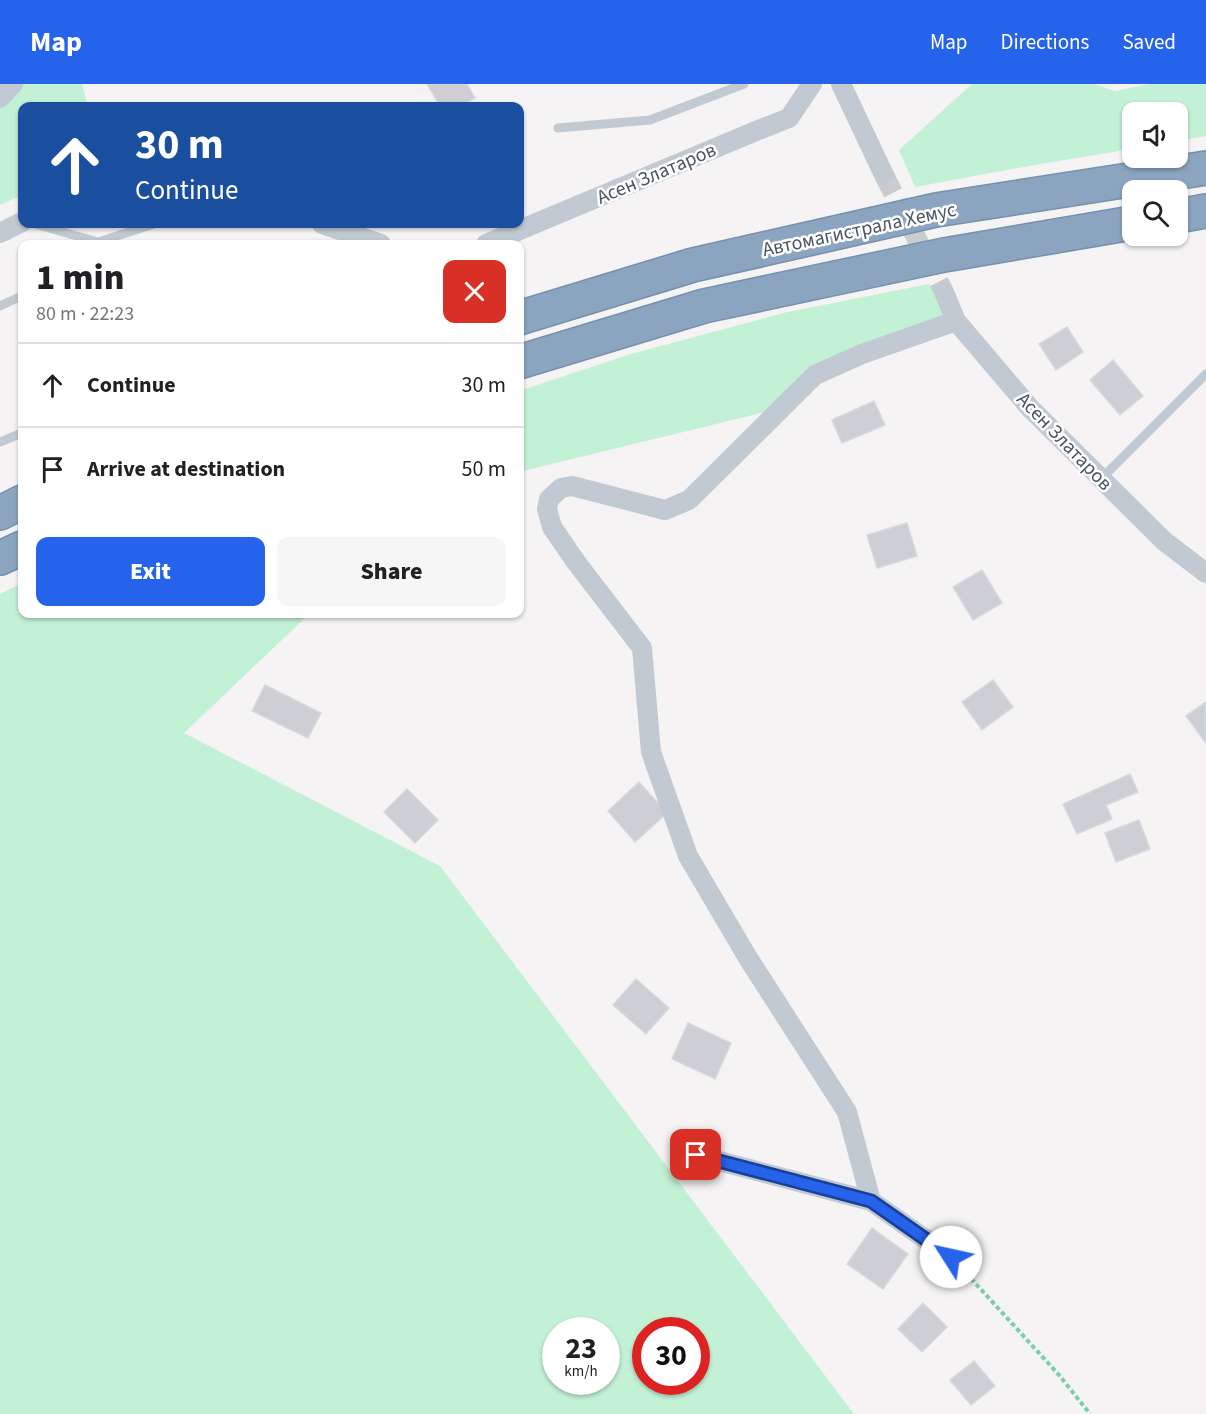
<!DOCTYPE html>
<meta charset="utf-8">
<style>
body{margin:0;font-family:"Source Sans 3",sans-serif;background:#f6f6f6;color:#202124;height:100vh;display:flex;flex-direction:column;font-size:22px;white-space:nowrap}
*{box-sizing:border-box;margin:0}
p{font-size:20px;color:#757577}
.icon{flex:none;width:33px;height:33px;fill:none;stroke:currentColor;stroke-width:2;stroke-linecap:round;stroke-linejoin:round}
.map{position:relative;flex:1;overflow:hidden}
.details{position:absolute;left:18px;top:156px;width:506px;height:378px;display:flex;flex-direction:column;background:#fff;border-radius:12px;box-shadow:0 2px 4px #0004}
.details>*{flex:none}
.guide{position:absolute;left:18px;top:18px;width:506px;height:126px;border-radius:12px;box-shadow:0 2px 4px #0004;background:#1a4fa0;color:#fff;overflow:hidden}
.tools{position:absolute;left:1122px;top:18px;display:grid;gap:12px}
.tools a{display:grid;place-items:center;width:66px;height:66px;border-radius:12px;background:#fff;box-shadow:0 2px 4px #0004;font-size:30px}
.speed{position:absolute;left:542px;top:1233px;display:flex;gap:12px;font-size:30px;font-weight:700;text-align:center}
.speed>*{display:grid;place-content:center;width:78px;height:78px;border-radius:50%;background:#fff;box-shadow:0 2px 4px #0004;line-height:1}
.speed small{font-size:15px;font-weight:400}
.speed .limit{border:9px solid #d22;background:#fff;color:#111}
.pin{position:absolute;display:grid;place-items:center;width:51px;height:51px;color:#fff;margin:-26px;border-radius:12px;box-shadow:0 3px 9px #0006}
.me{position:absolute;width:66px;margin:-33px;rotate:305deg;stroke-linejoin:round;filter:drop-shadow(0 0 4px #0008)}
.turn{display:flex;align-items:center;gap:21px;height:126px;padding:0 18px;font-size:27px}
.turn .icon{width:78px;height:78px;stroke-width:2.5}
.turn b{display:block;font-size:42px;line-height:51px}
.round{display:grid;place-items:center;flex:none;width:63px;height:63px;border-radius:12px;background:#f6f6f6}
.summary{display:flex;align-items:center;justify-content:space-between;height:102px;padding:0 18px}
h1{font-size:36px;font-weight:800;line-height:45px}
.cta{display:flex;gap:12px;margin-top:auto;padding:12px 18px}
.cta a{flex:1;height:69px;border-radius:12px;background:#2563eb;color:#fff;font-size:24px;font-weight:800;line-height:69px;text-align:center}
.cta a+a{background:#f6f6f6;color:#202124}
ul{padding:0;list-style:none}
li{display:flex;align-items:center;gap:18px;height:84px;padding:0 18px;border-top:2px solid #e0e0e0}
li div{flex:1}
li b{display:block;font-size:22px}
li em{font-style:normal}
header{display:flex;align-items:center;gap:36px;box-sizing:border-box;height:84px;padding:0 30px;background:#2563eb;color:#fff}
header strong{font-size:28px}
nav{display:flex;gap:33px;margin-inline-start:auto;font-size:21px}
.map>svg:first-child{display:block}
.green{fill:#c3f1d5;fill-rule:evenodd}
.building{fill:#cdcfd5;stroke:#d7d9de;stroke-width:1.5}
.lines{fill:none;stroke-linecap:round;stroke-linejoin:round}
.street-tunnel{stroke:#caccce;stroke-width:20;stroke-dasharray:20 10;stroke-linecap:butt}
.highway-casing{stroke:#7690ad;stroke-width:36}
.path{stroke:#7ad0a6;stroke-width:4;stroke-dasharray:4.5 3;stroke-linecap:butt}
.lane{stroke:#c1cad2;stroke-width:9}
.street{stroke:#c1cad2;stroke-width:20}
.highway{stroke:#8ba5c1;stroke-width:33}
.route-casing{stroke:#184099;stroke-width:15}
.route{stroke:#2563eb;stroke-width:10}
.labels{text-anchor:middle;stroke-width:5;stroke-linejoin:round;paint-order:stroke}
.street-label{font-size:20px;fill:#4a5661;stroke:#fff}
</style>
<header>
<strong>Map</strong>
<nav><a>Map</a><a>Directions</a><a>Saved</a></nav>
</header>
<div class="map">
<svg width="1206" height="1330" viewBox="0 0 1206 1330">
<rect width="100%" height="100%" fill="#f5f3f3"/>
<path class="green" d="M 0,0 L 82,0 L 88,22 L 22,22 L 22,111 L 0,121 Z
M 972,0 L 1094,0 L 1115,7 L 1150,0 L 1206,0 L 1206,52 L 1178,57 L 1178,28 L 1132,28 L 1132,65 L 1040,80 L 915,103 L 899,66 Z
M 929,200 L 950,233 L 853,267 L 777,325 L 519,388 L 519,307 L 631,270 L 783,229 Z
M 22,499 L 22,530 L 309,530 L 184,649 L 440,782 L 854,1330 L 0,1330 L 0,510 ZM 555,1246 L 606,1246 L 606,1298 L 555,1298 ZM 645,1246 L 696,1246 L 696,1298 L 645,1298 Z"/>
<path class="building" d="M 427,0 L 467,0 L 475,14 L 460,22 L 440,22 Z
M 1067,243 L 1083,268 L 1056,286 L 1039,260 Z
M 1113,276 L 1143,312 L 1120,331 L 1090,296 Z
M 874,317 L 885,341 L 842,359 L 832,336 Z
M 907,439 L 917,472 L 877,484 L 867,451 Z
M 982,486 L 1002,519 L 973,536 L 953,503 Z
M 993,596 L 1013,623 L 982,646 L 962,618 Z
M 265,601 L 321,629 L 308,654 L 252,627 Z
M 1206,618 L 1206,657 L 1205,658 L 1186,632 Z
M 1130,690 L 1138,708 L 1106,721 L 1112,735 L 1077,750 L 1063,720 Z
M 639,698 L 667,729 L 635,758 L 608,727 Z
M 407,705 L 438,736 L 415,759 L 384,728 Z
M 1139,736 L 1150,765 L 1116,778 L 1105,749 Z
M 636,895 L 669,924 L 646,950 L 613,921 Z
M 688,939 L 731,959 L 715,995 L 672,975 Z
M 872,1144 L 908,1170 L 883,1205 L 847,1180 Z
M 923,1219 L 947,1243 L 922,1268 L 898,1245 Z
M 974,1277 L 995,1302 L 971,1321 L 950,1296 Z"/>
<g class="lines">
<path class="street-tunnel" d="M 884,91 L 944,208"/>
<g class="highway-casing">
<path id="highway" d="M 1178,132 L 1206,127
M 519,234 L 693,181 L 936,126 L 1206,84
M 519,278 L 704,222 L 944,171 L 1132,139
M 0,429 L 22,418
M 0,474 L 22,464"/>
</g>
<path class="path" d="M 966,1189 L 1059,1291 L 1090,1330"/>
<path class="lane" d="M 558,44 L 650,36 L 744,0
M 35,140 L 98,158
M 98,160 L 98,158 L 154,140
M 0,222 L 22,212
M 0,358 L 22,349
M 1101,395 L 1206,290"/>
<path class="street" d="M 841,0 L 884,91
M 0,14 L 13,0
M 322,140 L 381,160
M 0,149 L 22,138
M 486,160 L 756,47 L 789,34 L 812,0
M 944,208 L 956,237 L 1030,324 L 1164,457 L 1206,489
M 696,1071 L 871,1117 L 847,1028 L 748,874 L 688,772 L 651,668 L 642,564 L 576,478 L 552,443 L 547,425 L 549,415 L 561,404 L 572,402 L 665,426 L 689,416 L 815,291 L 862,270 L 956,237
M 871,1117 L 951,1173"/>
<use href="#highway" class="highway"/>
</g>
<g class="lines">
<g class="route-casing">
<path id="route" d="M 696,1071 L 871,1117 L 951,1173"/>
</g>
<use href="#route" class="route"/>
</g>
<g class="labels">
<g class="street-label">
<text transform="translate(656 89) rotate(-23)" y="7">Асен Златаров</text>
<text transform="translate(859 145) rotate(-12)" y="7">Автомагистрала Хемус</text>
<text transform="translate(1065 357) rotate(46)" y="7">Асен Златаров</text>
</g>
</g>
</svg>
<div class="tools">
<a><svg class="icon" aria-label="sound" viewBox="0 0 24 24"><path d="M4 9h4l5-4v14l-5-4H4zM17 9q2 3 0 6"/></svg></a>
<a><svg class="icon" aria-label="search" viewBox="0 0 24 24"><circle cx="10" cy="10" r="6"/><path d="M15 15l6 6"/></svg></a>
</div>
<div class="speed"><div>23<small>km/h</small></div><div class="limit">30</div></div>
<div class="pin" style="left:696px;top:1071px;background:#d93025"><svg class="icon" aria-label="arrive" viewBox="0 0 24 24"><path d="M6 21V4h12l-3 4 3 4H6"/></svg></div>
<svg class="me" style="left:951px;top:1173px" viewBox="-20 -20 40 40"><circle r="19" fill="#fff"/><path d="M0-13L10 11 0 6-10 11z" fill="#2563eb"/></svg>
<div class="guide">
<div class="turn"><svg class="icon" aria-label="ahead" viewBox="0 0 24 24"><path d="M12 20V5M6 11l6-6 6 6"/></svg><div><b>30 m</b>Continue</div></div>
</div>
<section class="details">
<div class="summary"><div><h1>1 min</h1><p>80 m · 22:23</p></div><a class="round" style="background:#d93025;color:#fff"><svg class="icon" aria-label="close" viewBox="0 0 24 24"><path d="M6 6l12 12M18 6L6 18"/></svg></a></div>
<ul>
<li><svg class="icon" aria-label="ahead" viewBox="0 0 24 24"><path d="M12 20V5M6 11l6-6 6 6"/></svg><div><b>Continue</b></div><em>30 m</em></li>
<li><svg class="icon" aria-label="arrive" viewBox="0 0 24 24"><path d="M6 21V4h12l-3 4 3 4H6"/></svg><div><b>Arrive at destination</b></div><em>50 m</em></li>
</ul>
<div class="cta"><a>Exit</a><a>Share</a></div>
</section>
</div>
